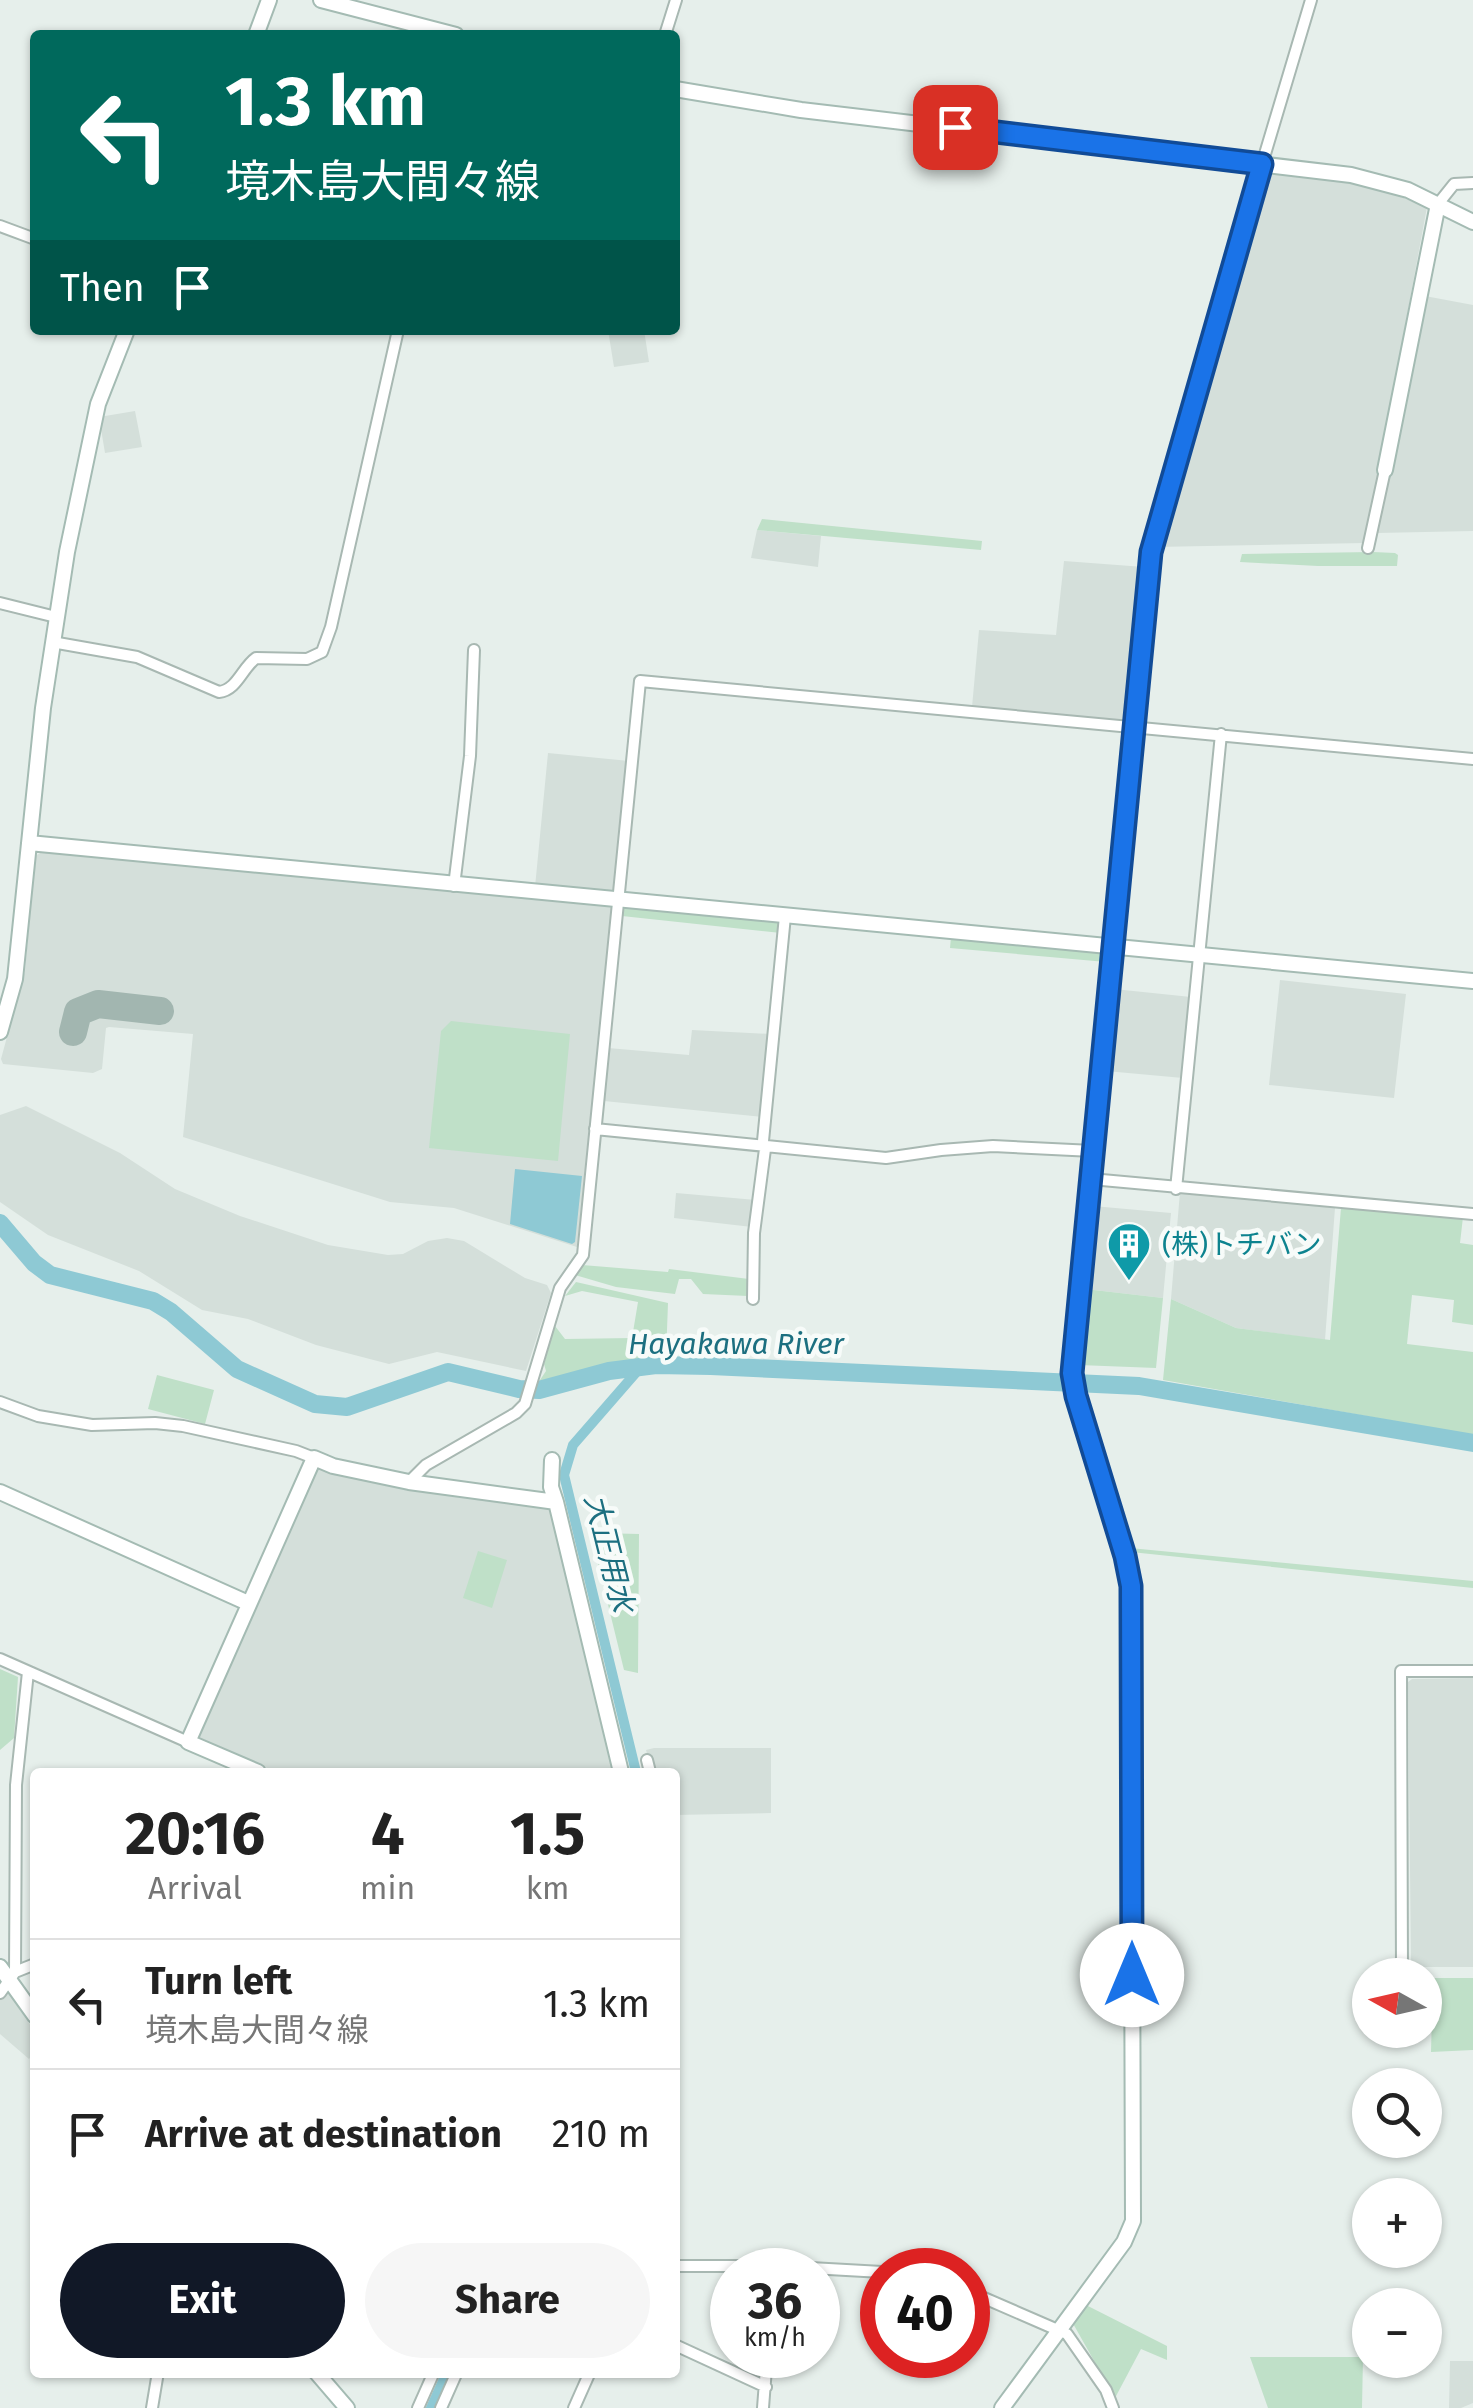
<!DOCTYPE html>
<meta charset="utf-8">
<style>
body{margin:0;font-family:"Fira Sans","Noto Sans JP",sans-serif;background:#f6f6f6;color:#222;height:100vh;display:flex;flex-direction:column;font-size:38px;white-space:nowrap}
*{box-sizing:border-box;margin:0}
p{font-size:32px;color:#767676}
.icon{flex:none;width:55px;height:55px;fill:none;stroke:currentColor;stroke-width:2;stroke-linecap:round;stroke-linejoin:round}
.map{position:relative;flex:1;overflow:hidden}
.details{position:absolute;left:30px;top:1768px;width:650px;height:610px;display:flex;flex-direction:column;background:#fff;border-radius:10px;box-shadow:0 2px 8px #0004}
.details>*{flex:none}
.hud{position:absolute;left:30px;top:30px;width:650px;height:305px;border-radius:10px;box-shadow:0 2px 8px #0004;background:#00695c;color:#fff;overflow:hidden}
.needle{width:65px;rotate:278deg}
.fabs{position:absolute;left:1352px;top:1958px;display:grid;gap:20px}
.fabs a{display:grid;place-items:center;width:90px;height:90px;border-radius:50%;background:#fff;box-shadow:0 2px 8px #0004;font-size:50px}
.speed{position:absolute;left:710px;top:2248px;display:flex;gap:20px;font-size:50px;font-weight:700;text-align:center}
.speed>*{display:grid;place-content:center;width:130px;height:130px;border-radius:50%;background:#fff;box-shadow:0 2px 8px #0004;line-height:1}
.speed small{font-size:25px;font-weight:400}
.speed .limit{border:15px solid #d22;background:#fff;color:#111}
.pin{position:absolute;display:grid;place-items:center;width:85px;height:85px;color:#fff;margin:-42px;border-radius:20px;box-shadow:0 5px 15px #0006}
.me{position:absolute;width:110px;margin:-55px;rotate:0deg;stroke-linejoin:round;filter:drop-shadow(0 0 8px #0008)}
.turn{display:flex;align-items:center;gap:35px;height:210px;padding:0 30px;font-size:45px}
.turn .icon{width:130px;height:130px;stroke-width:2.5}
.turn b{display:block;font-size:70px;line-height:85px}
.then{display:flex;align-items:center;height:95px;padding:0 30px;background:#0003;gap:20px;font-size:38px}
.eta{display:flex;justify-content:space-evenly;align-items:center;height:170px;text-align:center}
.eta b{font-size:60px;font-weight:700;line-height:70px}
.action{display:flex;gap:20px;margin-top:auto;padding:20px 30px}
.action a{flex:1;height:115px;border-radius:60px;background:#111827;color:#fff;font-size:40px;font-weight:700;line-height:115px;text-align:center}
.action a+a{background:#f6f6f6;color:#222}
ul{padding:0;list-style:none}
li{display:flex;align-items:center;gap:30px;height:130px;padding:0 30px;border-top:2px solid #e0e0e0}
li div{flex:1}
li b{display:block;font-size:38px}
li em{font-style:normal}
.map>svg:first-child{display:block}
.built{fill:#d4dfda}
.green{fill:#bfe0c8}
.water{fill:#8ec9d4}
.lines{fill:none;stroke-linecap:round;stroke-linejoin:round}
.canal{stroke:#8ec9d4;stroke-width:10}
.river{stroke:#8ec9d4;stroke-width:18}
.taxiway{stroke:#a2b6b0;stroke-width:28}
.street-casing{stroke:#a8b8b2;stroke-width:14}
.secondary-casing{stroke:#a4bbb3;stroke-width:18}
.street{stroke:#fff;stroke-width:10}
.secondary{stroke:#fff;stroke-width:14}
.route-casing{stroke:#114b97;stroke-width:25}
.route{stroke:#1a73e8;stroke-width:18}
.labels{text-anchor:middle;stroke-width:9;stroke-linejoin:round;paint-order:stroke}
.culture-label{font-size:28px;fill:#0d838f;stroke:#f7fbf9;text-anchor:start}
.water-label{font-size:30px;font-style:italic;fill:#1c6f80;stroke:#f7fbf9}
</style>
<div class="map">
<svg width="1473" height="2408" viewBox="0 0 1473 2408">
<rect width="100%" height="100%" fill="#e6efeb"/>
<path class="built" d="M 1266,169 L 1372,186 L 1427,207 L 1365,543 L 1155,547 Z
M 1425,296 L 1473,305 L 1473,531 L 1377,533 Z
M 608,330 L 644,330 L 649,362 L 614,367 Z
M 135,411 L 142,447 L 105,453 L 99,417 Z
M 757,530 L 821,536 L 818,567 L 751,558 Z
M 1064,561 L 1144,567 L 1130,723 L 972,707 L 979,630 L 1056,635 Z
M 548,753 L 629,761 L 615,895 L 535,887 Z
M 42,852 L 612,906 L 577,1247 L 454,1208 L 390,1202 L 183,1137 L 193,1034 L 109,1027 L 106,1028 L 102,1069 L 93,1073 L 3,1064 L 1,1059 L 25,971 L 35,856 Z
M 1280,980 L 1406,994 L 1394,1098 L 1269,1085 Z
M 1114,989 L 1191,997 L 1183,1078 L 1106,1071 Z
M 692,1030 L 771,1034 L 763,1117 L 604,1101 L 608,1048 L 689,1055 Z
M 26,1106 L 120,1153 L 175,1189 L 240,1216 L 328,1245 L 388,1255 L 403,1254 L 428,1241 L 447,1238 L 464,1241 L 525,1278 L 547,1285 L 551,1293 L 526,1371 L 437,1352 L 389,1364 L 316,1345 L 248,1319 L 202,1310 L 139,1271 L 48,1235 L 0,1202 L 0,1115 Z
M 1180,1192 L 1335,1208 L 1325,1340 L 1236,1328 L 1171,1299 Z
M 676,1193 L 756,1200 L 752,1227 L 674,1218 Z
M 1093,1206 L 1171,1213 L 1163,1298 L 1085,1289 Z
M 319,1466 L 552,1507 L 613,1772 L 276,1772 L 200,1738 L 199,1731 L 314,1468 Z
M 1473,1678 L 1473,1967 L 1415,1967 L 1411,1962 L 1408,1682 L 1412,1679 Z
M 654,1748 L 771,1748 L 771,1813 L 675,1815 L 675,1772 L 652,1772 L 646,1750 Z
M 8,1992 L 35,2032 L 35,2050 L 29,2059 L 0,2034 L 0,1999 Z
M 1450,2361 L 1473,2361 L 1473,2403 L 1461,2408 L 1449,2408 Z"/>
<path class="green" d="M 762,519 L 982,541 L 981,550 L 757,530 Z
M 1373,552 L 1395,553 L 1398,555 L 1397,566 L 1318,566 L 1240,562 L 1242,554 Z
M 623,907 L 782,923 L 781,933 L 622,916 Z
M 951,937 L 1107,954 L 1106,962 L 950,948 Z
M 451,1021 L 570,1034 L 558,1161 L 429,1148 L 441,1031 Z
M 1341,1208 L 1463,1217 L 1460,1243 L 1473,1245 L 1473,1325 L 1452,1322 L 1454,1300 L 1412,1295 L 1407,1344 L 1473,1352 L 1473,1435 L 1163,1380 L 1171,1299 L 1236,1328 L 1330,1340 Z
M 582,1265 L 668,1272 L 669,1269 L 749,1279 L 748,1296 L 703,1294 L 691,1279 L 679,1279 L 675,1294 L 616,1287 L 575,1275 Z
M 576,1282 L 668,1303 L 666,1357 L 607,1364 L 538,1383 L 546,1371 L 544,1364 L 555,1326 L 565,1339 L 632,1338 L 638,1302 L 582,1291 L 565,1296 Z
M 1085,1289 L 1163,1298 L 1156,1368 L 1079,1365 Z
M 157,1375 L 214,1390 L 205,1424 L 148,1409 Z
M 599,1533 L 639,1534 L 638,1673 L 624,1670 L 592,1539 Z
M 1130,1548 L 1473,1581 L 1473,1588 L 1131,1552 Z
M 478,1551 L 507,1560 L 492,1608 L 463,1598 Z
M 0,1669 L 18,1677 L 14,1738 L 0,1750 Z
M 1433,1978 L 1473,1978 L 1473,2050 L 1431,2052 Z
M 1084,2304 L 1167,2346 L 1167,2360 L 1141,2349 L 1115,2398 L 1071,2320 Z
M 1250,2357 L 1363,2357 L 1362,2408 L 1268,2408 Z"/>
<path class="water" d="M 515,1169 L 582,1176 L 575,1242 L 572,1244 L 510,1224 Z"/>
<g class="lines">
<path class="canal" d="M 636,1772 L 564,1475 L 573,1445 L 640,1368
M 431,2408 L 447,2372"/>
<path class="river" d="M 0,1223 L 34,1263 L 50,1275 L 153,1301 L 171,1312 L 237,1369 L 315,1404 L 347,1407 L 448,1372 L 519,1389 L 539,1390 L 609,1371 L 656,1365 L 711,1366 L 1139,1386 L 1473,1443"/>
<path class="taxiway" d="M 73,1032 L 78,1012 L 98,1004 L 160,1011"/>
<g class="street-casing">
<path id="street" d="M 665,35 L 676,0
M 1262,164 L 1311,0
M 1438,204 L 1454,184 L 1473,183
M 0,226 L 35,239
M 1368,548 L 1385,470
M 0,603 L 56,617
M 52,642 L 137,657 L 219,692 C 237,690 242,668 256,658 L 307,659 L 322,652 L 331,627 L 398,330
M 454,886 L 470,756 L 474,650
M 595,1129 L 886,1158 L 941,1150 L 993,1146 L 1093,1151
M 1091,1179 L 1473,1214
M 1176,1189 L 1221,734
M 753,1299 L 754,1233 L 765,1149 L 763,1141 L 785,916
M 0,1402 L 38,1416 L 92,1425 L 155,1423 L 183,1426 L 296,1451 L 314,1458
M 409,1482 L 426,1465 L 516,1413 L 525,1404 L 560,1288 L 583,1255 L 640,681 L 1473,759
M 0,1659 L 188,1742
M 647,1760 L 650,1772
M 15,1972 L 16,1785 L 28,1672
M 1402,1974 L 1401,1671 L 1473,1671
M 0,1993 L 15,1972 L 35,1964
M 675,2266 L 775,2266 L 882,2272
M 968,2291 L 1067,2334 L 1106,2390 L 1113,2408
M 675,2345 L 766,2387
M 152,2408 L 158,2372
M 418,2408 L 434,2372
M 441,2408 L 457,2372
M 574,2408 L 590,2372
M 763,2408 L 767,2355"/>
</g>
<g class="secondary-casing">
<path id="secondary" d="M 321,0 L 456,35
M 256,35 L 269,0
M 675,89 L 801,110 L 1351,175 L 1408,190 L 1473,222
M 1385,470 L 1438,204
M 29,843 L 1473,981
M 0,1032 L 15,979 L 43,708 L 67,552 L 98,404 L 127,330
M 552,1460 L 551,1487 L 556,1502
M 0,1492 L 248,1603
M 258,1772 L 188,1742 L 314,1458 L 333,1466 L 409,1482 L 556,1502 L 621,1772
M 0,1967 L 35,2016
M 316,2372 L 347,2408
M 1002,2408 L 1124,2242 L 1133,2221 L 1131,1585 L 1125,1556 L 1077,1399 L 1073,1373 L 1151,552 L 1262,164"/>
</g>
<use href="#street" class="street"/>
<use href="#secondary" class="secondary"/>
</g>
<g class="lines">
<g class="route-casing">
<path id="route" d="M 955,127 L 1262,164 L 1151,552 L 1072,1373 L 1076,1396 L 1125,1556 L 1131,1586 L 1132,1975"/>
</g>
<use href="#route" class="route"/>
</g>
<defs>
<g id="building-pin" transform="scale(2.25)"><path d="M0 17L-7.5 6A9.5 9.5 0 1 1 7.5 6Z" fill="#0f9aa8" stroke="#f7fbf9"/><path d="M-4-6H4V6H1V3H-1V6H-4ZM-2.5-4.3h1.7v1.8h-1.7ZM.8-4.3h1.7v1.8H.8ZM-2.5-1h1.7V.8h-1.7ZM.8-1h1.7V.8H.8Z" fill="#fff"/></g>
</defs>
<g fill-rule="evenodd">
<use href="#building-pin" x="1129" y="1244"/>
</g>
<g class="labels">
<g class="culture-label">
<text x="1162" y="1254">(株)トチバン</text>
</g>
<g class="water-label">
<text x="736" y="1354">Hayakawa River</text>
<text transform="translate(609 1553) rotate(76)" y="10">大正用水</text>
</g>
</g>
</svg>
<div class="fabs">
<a><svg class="needle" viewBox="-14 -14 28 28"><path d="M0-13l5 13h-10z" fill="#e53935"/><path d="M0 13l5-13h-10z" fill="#767676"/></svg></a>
<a><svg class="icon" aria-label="search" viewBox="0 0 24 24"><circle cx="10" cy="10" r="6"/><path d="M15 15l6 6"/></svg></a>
<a>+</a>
<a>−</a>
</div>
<div class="speed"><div>36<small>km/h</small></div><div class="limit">40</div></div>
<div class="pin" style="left:955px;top:127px;background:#d93025"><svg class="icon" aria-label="arrive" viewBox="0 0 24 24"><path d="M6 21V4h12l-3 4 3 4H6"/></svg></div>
<svg class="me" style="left:1132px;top:1975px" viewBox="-20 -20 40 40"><circle r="19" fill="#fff"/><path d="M0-13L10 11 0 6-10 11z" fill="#1a73e8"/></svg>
<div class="hud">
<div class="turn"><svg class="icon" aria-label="left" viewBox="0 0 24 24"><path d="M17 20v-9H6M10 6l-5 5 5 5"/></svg><div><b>1.3 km</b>境木島大間々線</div></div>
<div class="then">Then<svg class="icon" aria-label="arrive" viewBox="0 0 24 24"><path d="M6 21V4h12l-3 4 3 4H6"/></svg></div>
</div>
<section class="details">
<div class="eta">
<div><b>20:16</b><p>Arrival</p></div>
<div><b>4</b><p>min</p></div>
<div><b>1.5</b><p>km</p></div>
</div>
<ul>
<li><svg class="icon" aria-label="left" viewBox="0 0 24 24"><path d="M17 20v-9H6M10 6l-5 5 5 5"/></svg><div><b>Turn left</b><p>境木島大間々線</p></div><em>1.3 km</em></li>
<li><svg class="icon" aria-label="arrive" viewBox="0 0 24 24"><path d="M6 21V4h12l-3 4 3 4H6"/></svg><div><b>Arrive at destination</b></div><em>210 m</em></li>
</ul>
<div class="action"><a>Exit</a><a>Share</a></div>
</section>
</div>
